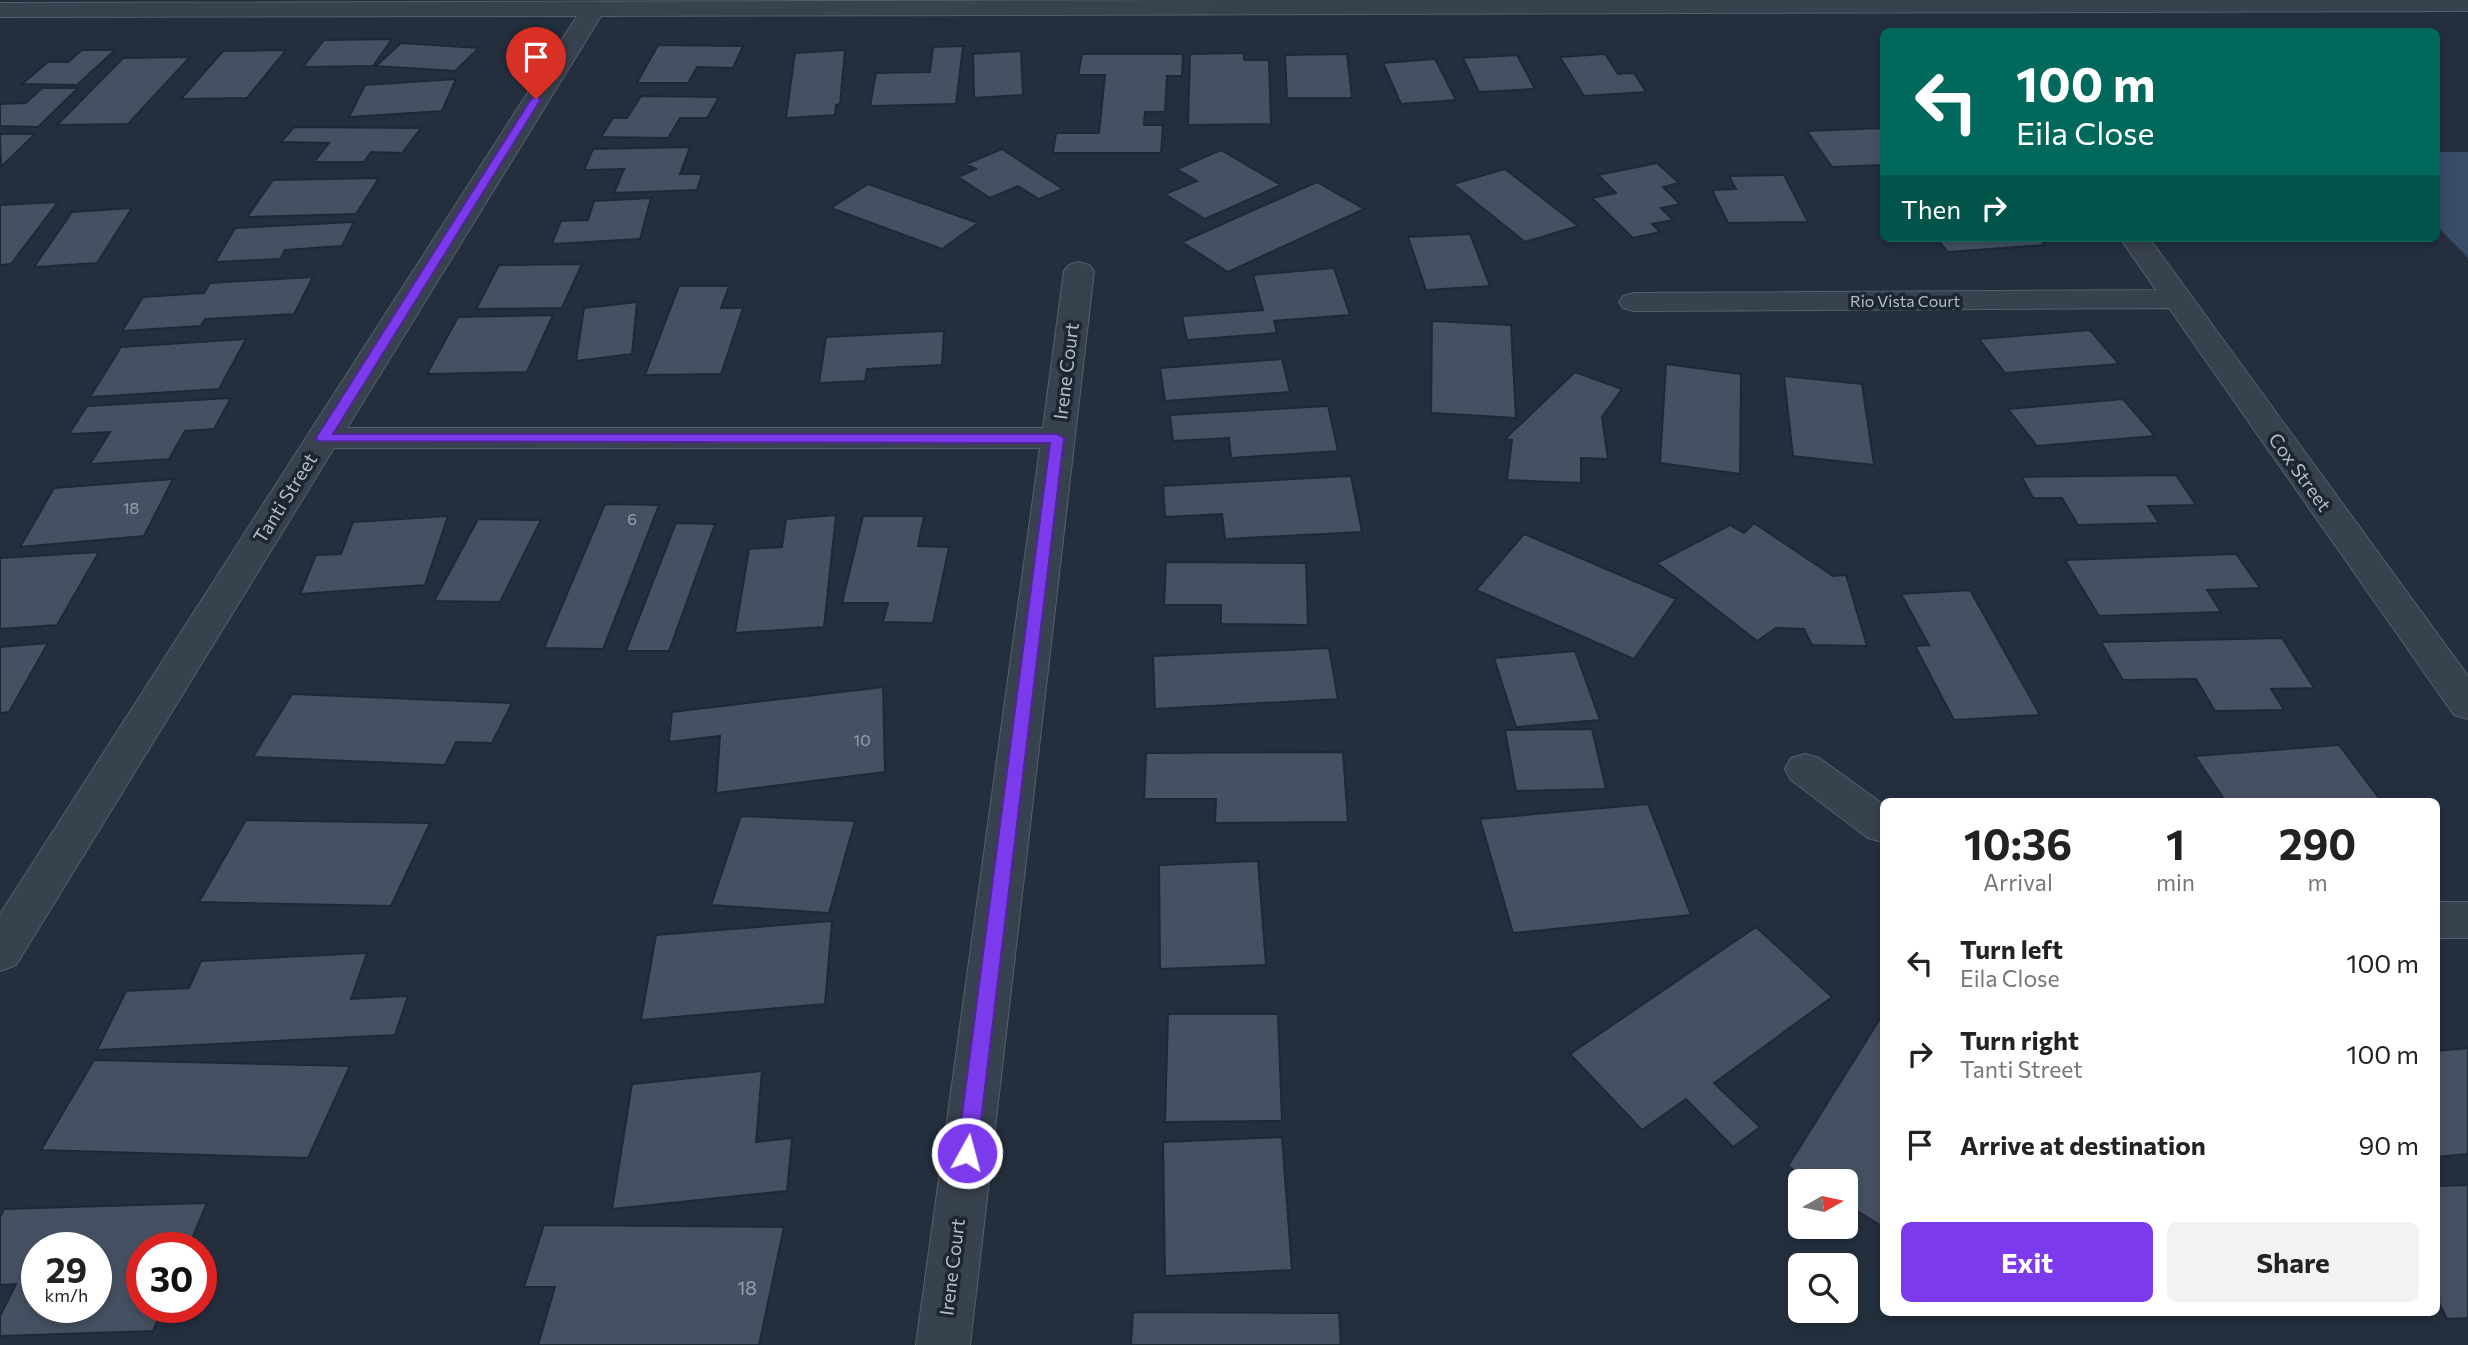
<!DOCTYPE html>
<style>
body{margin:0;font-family:Commissioner,sans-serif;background:#f2f2f2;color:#222;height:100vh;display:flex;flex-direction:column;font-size:26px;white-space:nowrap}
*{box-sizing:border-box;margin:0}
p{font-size:23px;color:#767676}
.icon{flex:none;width:38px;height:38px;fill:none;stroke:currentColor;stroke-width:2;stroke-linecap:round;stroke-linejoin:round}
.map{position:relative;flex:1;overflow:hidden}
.drawer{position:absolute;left:1880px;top:798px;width:560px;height:518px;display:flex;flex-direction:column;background:#fff;border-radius:10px;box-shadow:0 4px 10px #0003}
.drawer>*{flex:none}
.guide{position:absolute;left:1880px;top:28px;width:560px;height:214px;border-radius:10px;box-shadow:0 4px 10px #0003;background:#00695c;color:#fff;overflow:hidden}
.needle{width:46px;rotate:81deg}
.fabs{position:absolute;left:1788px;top:1169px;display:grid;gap:14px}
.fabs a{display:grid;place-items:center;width:70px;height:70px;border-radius:10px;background:#fff;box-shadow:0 4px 10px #0003;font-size:35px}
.speed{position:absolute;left:21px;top:1232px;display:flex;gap:14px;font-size:35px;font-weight:700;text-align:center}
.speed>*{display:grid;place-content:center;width:91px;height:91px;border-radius:50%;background:#fff;box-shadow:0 4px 10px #0003;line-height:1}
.speed small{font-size:18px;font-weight:400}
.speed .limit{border:10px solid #d22;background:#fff;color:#111}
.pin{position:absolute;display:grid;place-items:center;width:60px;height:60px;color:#fff;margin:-72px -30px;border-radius:50% 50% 50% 0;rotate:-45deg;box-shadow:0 0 7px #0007}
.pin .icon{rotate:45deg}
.me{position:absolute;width:77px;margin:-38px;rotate:7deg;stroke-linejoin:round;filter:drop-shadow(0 0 5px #0008)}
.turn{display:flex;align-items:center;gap:24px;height:147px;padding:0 21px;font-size:32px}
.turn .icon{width:91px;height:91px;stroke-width:2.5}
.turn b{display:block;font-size:49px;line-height:60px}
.then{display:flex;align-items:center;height:66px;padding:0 21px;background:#0003;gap:14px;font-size:26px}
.eta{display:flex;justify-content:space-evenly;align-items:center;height:119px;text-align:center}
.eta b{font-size:42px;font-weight:700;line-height:49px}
.primary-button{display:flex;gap:14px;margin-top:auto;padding:14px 21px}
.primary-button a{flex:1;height:80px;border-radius:10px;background:#7c3aed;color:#fff;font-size:28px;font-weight:700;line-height:80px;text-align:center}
.primary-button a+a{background:#f2f2f2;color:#222}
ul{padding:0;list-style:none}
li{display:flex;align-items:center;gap:21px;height:91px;padding:0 21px}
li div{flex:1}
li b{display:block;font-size:26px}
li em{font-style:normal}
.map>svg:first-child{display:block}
.water{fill:#394c67}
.building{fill:#455162;stroke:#1f2835;stroke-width:2;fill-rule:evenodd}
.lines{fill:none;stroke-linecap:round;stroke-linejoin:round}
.street-casing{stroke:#565f6c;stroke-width:2}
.street{fill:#38414e;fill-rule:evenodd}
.route{fill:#7c3aed;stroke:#51269a;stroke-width:2}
.labels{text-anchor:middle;stroke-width:7;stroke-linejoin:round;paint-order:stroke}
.far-street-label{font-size:16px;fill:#b4bcc9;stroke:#1d2633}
.number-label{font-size:16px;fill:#98a1af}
.street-label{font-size:19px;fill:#b4bcc9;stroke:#1d2633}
.near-number-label{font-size:19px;fill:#98a1af}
</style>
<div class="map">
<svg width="2468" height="1345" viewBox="0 0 2468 1345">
<rect width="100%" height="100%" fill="#242f3e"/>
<path class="water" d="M 2436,152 L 2468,152 L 2468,258 L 2436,225 Z"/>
<path class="building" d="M 392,39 L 373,66 L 303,67 L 324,40 Z
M 401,43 L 479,48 L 455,71 L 376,66 Z
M 658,45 L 743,46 L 733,68 L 697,67 L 688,83 L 637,83 Z
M 963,46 L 956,104 L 870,106 L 876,73 L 930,72 L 933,47 Z
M 82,50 L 115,50 L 77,85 L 22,84 L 48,62 L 68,62 Z
M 286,50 L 247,98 L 181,99 L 223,51 Z
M 845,50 L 840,104 L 836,105 L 835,115 L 786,118 L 795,53 Z
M 1021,51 L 1023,95 L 974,98 L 973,54 Z
M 1244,53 L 1244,60 L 1269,60 L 1271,124 L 1188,125 L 1190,54 Z
M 1082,54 L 1183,54 L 1182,76 L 1167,76 L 1165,112 L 1145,112 L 1144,125 L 1163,125 L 1161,153 L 1053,153 L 1056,133 L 1099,133 L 1105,75 L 1078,75 Z
M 1347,54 L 1352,98 L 1287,98 L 1285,55 Z
M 1605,54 L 1618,74 L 1634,73 L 1646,92 L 1584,96 L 1560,57 Z
M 1517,55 L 1535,89 L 1479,92 L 1463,58 Z
M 190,57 L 128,124 L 57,125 L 123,58 Z
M 1435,59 L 1456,100 L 1401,104 L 1383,63 Z
M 456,79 L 442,111 L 349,117 L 365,85 Z
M 42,88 L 78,88 L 38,127 L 0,126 L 0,104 L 26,103 Z
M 641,96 L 719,97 L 707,118 L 680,118 L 668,138 L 601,137 L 613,118 L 627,118 Z
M 294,127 L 421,128 L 402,153 L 371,152 L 364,162 L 314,162 L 329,143 L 281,142 Z
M 1883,128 L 1883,165 L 1832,167 L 1807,131 Z
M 0,134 L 35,134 L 1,167 Z
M 690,147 L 680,174 L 702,174 L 697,190 L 614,193 L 624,169 L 584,170 L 593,149 Z
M 1002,149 L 1063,189 L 1039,199 L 1018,186 L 990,198 L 958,177 L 976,169 L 966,164 Z
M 1221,150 L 1281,185 L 1205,219 L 1165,194 L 1197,181 L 1177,169 Z
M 1657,163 L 1679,183 L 1663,187 L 1680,204 L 1661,208 L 1673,220 L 1652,224 L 1660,232 L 1633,238 L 1592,198 L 1616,193 L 1598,175 Z
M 1505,169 L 1578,226 L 1525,242 L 1453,184 Z
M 1784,175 L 1808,222 L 1728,223 L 1712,190 L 1736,189 L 1729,176 Z
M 379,178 L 356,214 L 247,217 L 273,180 Z
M 1317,182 L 1364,209 L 1228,272 L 1182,242 Z
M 868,184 L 978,223 L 942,249 L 831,208 Z
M 651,198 L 640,239 L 552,244 L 561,221 L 588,220 L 594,201 Z
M 58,202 L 11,264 L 0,265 L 0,205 Z
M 132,208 L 97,263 L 34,267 L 72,212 Z
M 354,222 L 342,246 L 285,250 L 280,259 L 215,262 L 235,228 Z
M 1470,234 L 1490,286 L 1426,290 L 1408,237 Z
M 1936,238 L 2039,238 L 2045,245 L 1948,252 Z
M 582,264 L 562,308 L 476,309 L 499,265 Z
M 1334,268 L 1350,315 L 1274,321 L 1277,333 L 1187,340 L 1182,316 L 1263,310 L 1253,275 Z
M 313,277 L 294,314 L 205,319 L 201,326 L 122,331 L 143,297 L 204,293 L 210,283 Z
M 679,286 L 729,286 L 721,308 L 743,308 L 721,374 L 645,375 Z
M 637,302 L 632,354 L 576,361 L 584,308 Z
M 553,315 L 527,372 L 427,374 L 458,317 Z
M 1432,321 L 1511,325 L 1516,418 L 1431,413 Z
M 2090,330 L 2119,364 L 2005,373 L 1979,339 Z
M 944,331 L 942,365 L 867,369 L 865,381 L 819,383 L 826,337 Z
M 246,339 L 219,389 L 90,397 L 121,347 Z
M 1282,359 L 1290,392 L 1165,401 L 1160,368 Z
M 1666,364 L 1741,374 L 1740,474 L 1660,463 Z
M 1575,372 L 1622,389 L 1602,417 L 1608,459 L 1581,458 L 1581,483 L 1507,480 L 1512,440 L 1505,439 Z
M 1784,376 L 1862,384 L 1874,465 L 1793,456 Z
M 231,398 L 214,429 L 185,431 L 169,459 L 90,464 L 110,432 L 69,434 L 87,406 Z
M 2123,399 L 2155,436 L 2037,446 L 2008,409 Z
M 1328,406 L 1338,451 L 1231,458 L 1229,438 L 1173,441 L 1170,415 Z
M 2176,475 L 2196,505 L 2148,506 L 2159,523 L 2078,525 L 2062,498 L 2033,498 L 2022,477 Z
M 1351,476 L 1362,532 L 1225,539 L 1222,514 L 1165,517 L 1163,486 Z
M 173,479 L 144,536 L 20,547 L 54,488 Z
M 605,504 L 659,505 L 603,649 L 544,648 Z
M 836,515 L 824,627 L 735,633 L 749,549 L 782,547 L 786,519 Z
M 448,516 L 425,585 L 300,594 L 316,555 L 341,554 L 353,522 Z
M 863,516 L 924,516 L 918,546 L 949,547 L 933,623 L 883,622 L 888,603 L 842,603 Z
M 478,519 L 541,520 L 500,602 L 434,601 Z
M 676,523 L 715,524 L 669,651 L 626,651 Z
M 1754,523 L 1833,576 L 1846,575 L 1867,646 L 1812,645 L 1804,629 L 1776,628 L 1757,641 L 1657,563 L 1730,525 L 1744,533 Z
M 1524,534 L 1676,599 L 1634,659 L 1476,590 Z
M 99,552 L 57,625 L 0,629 L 0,558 Z
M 2236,554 L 2260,588 L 2207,590 L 2221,612 L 2099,616 L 2065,560 Z
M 1166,562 L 1306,563 L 1308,625 L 1221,624 L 1221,605 L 1164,605 Z
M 1970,590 L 2040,715 L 1954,720 L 1915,646 L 1929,645 L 1901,594 Z
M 2282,638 L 2314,688 L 2271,689 L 2284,710 L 2215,711 L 2196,679 L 2123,680 L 2101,642 Z
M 48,643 L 9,712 L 0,713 L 0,647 Z
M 1329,648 L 1338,699 L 1155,709 L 1153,656 Z
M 1575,651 L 1600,720 L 1516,727 L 1494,658 Z
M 883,687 L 885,772 L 716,793 L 720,736 L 669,742 L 672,712 Z
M 292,694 L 512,703 L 492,743 L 456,742 L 445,765 L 253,757 Z
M 1592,729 L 1606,789 L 1516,791 L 1505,730 Z
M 2339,745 L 2382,802 L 2226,802 L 2195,756 Z
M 1343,752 L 1348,822 L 1215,823 L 1216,799 L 1144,799 L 1146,753 Z
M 1648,804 L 1691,915 L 1513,933 L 1480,819 Z
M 741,816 L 855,821 L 829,913 L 711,905 Z
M 246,820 L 430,823 L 391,906 L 199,902 Z
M 1258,861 L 1266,965 L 1160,969 L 1159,865 Z
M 832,921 L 825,1004 L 641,1020 L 656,935 Z
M 1756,927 L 1832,997 L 1714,1083 L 1760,1127 L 1733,1147 L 1686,1099 L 1642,1130 L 1570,1054 Z
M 367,953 L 351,999 L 408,996 L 395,1035 L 97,1050 L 126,991 L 189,988 L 201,961 Z
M 1168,1014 L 1278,1014 L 1282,1121 L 1165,1122 Z
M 1883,1014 L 1883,1227 L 1846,1204 L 1846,1181 L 1811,1181 L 1788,1166 Z
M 2468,1048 L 2468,1154 L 2436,1157 L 2436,1051 Z
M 94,1060 L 350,1066 L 308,1158 L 41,1150 Z
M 762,1071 L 756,1142 L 792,1138 L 787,1191 L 612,1209 L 632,1084 Z
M 1282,1137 L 1292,1270 L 1165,1276 L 1163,1142 Z
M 2468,1185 L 2468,1318 L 2447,1319 L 2436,1297 L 2436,1186 Z
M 207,1203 L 188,1248 L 142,1248 L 142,1307 L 163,1307 L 153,1331 L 0,1336 L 0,1316 L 16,1284 L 0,1285 L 0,1217 L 4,1209 ZM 37,1248 L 96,1248 L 96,1307 L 37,1307 Z
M 544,1225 L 784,1227 L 759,1345 L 538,1345 L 555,1287 L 524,1287 Z
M 1133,1312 L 1339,1313 L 1341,1345 L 1131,1345 Z"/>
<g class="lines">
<g class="street-casing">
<path id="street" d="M 1231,0 L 2468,0 L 2468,11 L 601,16 L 347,428 L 1043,428 L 1064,271 L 1069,265 L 1079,262 L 1089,265 L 1094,271 L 970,1345 L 916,1345 L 1040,448 L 334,448 L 16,965 L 0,971 L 0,914 L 577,16 L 0,17 L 0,3 Z
M 2120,238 L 2149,238 L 2468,676 L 2468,719 L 2454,715 L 2169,308 L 1634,311 L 1623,308 L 1619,302 L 1623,296 L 1634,293 L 2156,290 Z
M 1805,754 L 1819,758 L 1883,804 L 1883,842 L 1868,838 L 1791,780 L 1785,769 L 1791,758 Z
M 2436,902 L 2468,902 L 2468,938 L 2436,938 Z"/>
</g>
<use href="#street" class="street"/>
</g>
<path class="route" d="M 536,96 L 541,99 L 333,434 L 1057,434 L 1064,438 L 977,1153 L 974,1159 L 967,1162 L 960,1159 L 957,1153 L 1050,443 L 318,441 L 316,438 L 531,99 Z"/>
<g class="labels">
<g class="far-street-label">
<text x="1905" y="307">Rio Vista Court</text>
</g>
<g class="number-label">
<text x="131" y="514">18</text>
<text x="632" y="525">6</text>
<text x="862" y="746">10</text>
</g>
<g class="street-label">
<text transform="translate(1066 371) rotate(-83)" y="7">Irene Court</text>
<text transform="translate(2300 472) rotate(54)" y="7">Cox Street</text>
<text transform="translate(285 498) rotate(-58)" y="7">Tanti Street</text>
<text transform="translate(952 1267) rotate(-83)" y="7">Irene Court</text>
</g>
<g class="near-number-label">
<text x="747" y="1295">18</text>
</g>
</g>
</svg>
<div class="fabs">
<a><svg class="needle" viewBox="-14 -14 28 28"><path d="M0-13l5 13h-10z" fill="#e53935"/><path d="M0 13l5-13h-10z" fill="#767676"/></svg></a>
<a><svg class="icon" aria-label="search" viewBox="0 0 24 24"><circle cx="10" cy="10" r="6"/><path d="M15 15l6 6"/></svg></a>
</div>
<div class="speed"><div>29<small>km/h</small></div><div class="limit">30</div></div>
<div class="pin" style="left:536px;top:99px;background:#d93025"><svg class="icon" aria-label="arrive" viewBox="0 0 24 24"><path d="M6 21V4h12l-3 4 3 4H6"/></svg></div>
<svg class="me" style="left:967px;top:1153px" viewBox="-20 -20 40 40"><circle r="17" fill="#7c3aed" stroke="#fff" stroke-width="3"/><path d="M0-11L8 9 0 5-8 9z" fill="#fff"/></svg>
<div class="guide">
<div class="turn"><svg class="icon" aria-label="left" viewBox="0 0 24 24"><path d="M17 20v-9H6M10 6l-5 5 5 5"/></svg><div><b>100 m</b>Eila Close</div></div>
<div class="then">Then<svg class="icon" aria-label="right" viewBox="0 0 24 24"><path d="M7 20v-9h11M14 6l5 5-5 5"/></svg></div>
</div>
<section class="drawer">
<div class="eta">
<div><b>10:36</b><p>Arrival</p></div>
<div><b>1</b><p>min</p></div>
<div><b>290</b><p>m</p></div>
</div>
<ul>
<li><svg class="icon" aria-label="left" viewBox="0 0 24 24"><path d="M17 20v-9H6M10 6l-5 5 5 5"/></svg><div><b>Turn left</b><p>Eila Close</p></div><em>100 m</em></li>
<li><svg class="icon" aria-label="right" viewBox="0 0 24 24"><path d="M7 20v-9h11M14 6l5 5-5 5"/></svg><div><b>Turn right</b><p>Tanti Street</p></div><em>100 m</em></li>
<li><svg class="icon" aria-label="arrive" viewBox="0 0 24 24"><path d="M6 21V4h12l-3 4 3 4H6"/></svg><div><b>Arrive at destination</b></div><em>90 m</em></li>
</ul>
<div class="primary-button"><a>Exit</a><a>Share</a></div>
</section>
</div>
